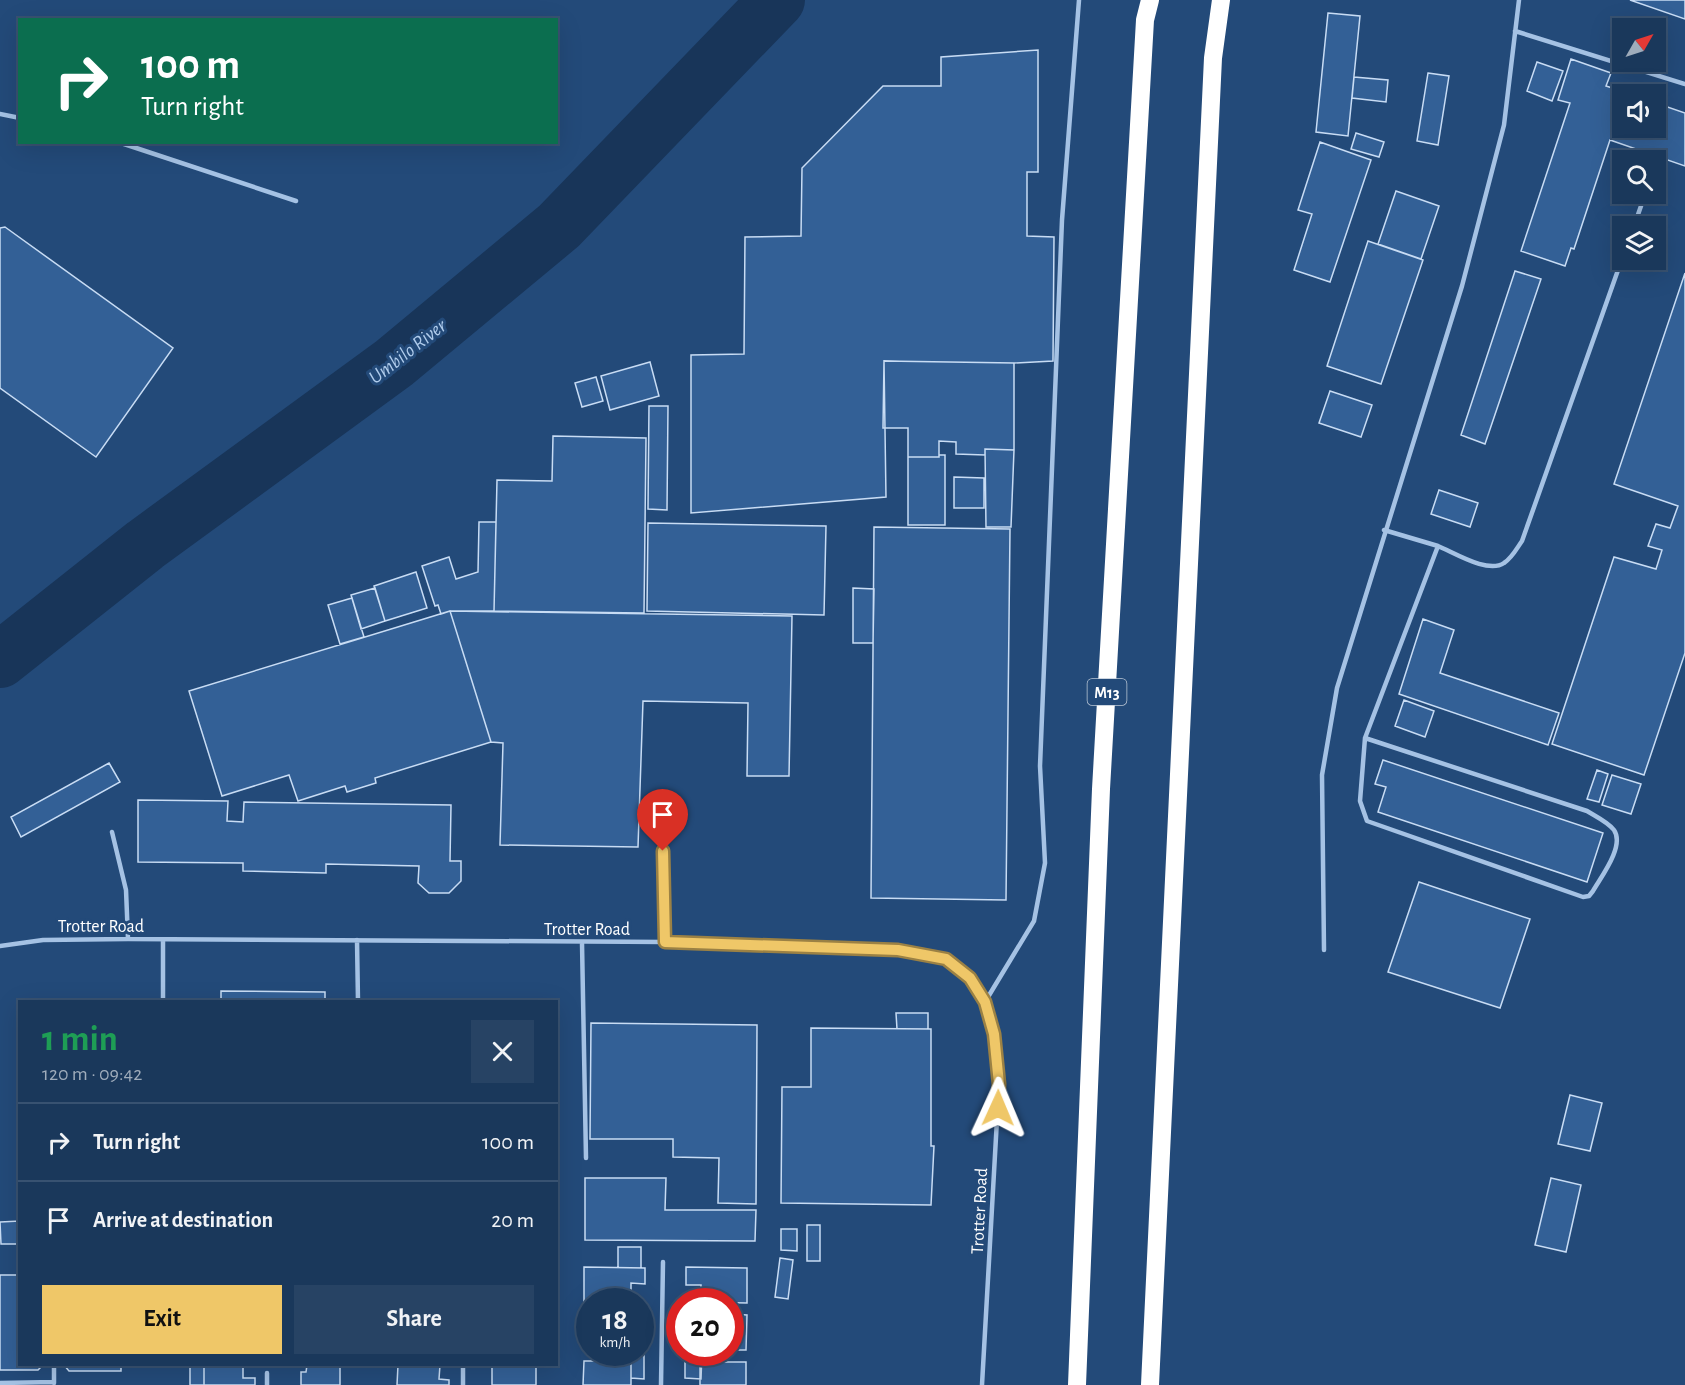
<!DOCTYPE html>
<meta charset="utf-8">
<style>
body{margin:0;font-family:"Alegreya Sans",sans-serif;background:#274364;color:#f1f3f6;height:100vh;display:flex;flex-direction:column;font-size:22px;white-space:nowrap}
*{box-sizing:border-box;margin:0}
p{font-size:20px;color:#9facbb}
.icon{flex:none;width:33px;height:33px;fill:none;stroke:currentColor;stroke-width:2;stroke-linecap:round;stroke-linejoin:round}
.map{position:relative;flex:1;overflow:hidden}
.panel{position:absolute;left:18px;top:1000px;width:540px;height:366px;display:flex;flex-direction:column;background:#1a385b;border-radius:0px;box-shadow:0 6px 24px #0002,0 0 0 2px #385271}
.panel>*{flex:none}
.banner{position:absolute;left:18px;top:18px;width:540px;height:126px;border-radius:0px;box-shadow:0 6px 24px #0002,0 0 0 2px #385271;background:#0b6e4f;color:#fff;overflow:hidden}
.needle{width:39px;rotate:51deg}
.fabs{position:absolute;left:1612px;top:18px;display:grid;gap:12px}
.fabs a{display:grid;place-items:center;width:54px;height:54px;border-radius:0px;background:#1a385b;box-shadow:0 6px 24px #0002,0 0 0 2px #385271;font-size:30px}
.speed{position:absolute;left:576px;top:1288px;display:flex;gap:12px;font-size:30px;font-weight:700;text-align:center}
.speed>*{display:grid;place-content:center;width:78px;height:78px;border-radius:50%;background:#1a385b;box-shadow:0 6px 24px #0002,0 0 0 2px #385271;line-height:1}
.speed small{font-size:15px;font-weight:400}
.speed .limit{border:9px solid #d22;background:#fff;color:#111}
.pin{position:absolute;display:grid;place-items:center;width:51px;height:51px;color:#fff;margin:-62px -26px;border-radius:50% 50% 50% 0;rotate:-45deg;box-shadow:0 0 6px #0007}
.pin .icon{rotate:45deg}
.me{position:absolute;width:66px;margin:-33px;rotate:1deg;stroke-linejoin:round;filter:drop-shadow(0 0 4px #0008)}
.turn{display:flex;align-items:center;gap:21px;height:126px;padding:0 24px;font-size:27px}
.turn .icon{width:78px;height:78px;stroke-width:2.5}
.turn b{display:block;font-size:42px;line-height:51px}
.round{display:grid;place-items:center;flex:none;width:63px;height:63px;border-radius:0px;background:#274364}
.summary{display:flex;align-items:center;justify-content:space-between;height:102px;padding:0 24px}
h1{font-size:36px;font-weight:700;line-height:45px;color:#1e9e55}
.cta{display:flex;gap:12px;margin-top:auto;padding:12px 24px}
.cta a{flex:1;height:69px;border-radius:0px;background:#efc768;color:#111;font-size:24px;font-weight:700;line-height:69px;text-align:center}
.cta a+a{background:#274364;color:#f1f3f6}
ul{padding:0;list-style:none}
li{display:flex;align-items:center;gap:18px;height:78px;padding:0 24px;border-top:2px solid #385271}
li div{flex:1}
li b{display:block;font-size:22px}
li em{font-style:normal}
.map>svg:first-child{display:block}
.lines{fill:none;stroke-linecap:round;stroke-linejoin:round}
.river{stroke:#183559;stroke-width:56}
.building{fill:#336096;stroke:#c8dcf4;stroke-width:1.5}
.service{stroke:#a5c2e4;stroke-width:4.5}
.motorway{stroke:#fff;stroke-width:18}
.route-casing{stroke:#9b8144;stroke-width:15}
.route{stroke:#efc768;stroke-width:10}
.labels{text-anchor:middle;stroke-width:6;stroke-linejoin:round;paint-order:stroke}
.shield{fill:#234a79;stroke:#bdc9d7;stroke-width:1.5}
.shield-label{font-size:16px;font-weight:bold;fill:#fff}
.street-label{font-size:18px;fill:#fff;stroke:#234a79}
.water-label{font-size:20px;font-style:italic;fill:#b0ccec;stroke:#234a79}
</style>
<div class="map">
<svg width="1685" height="1385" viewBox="0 0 1685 1385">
<rect width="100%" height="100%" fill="#234a79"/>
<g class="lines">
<path class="river" d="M 0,660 L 145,545 L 394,363 L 559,226 L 777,0"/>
</g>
<path class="building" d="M 1630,0 L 1685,0 L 1685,19 Z
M 1328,13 L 1360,16 L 1348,136 L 1316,132 Z
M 1038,50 L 1038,172 L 1027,172 L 1027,236 L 1054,237 L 1053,361 L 1014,363 L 884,361 L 886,497 L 691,513 L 691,355 L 744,354 L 745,237 L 801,236 L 802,168 L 883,86 L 941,86 L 941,57 Z
M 1571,59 L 1611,73 L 1606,86 L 1631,94 L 1623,94 L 1623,128 L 1656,128 L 1656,103 L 1685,113 L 1685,166 L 1610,140 L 1574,249 L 1571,248 L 1565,266 L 1521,251 L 1570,103 L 1558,100 Z
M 1537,62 L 1563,71 L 1552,101 L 1527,91 Z
M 1428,73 L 1449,76 L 1438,145 L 1417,141 Z
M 1354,77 L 1388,80 L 1386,102 L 1352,98 Z
M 1356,133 L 1384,142 L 1379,157 L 1351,149 Z
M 1320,142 L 1371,160 L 1330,282 L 1294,270 L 1312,214 L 1298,210 Z
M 1396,191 L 1439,206 L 1421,259 L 1378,244 Z
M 5,227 L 173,348 L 96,457 L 0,388 L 0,228 Z
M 1368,241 L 1423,260 L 1381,384 L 1327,366 Z
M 1515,271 L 1541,279 L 1485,444 L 1461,435 Z
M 1685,273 L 1685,653 L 1644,775 L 1552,744 L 1614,557 L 1656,569 L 1662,550 L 1648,546 L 1656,524 L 1670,528 L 1678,506 L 1614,484 Z
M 884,361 L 1014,363 L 1014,450 L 985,449 L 985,455 L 956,454 L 956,442 L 939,441 L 939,457 L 908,457 L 908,428 L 883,428 Z
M 650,362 L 659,396 L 610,410 L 601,376 Z
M 596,377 L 603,401 L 582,407 L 575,383 Z
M 1330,391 L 1372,405 L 1361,437 L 1319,423 Z
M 649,406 L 668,406 L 667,510 L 648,509 Z
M 553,436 L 646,438 L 644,613 L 494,611 L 497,480 L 552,481 Z
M 985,449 L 1014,450 L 1011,527 L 986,527 Z
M 939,455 L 945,455 L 945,525 L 908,525 L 908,457 L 939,457 Z
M 954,477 L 984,478 L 984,508 L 954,508 Z
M 1439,490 L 1478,503 L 1470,527 L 1431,514 Z
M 479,522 L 496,522 L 494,611 L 450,611 L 441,614 L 438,605 L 435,606 L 422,566 L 449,557 L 456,579 L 478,572 Z
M 648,523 L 826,526 L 824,615 L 647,611 Z
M 874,527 L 1010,529 L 1006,900 L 871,898 Z
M 416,572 L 427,608 L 385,621 L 374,586 Z
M 375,588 L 385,621 L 361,629 L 351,595 Z
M 853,588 L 874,589 L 873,643 L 853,643 Z
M 352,598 L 364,637 L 340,644 L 328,605 Z
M 450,611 L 792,616 L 789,776 L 747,776 L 748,703 L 643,701 L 638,847 L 500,845 L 503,743 L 491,742 Z
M 450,611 L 491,742 L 375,778 L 376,783 L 347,792 L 345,786 L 298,801 L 289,775 L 222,796 L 189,691 Z
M 1423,619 L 1454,630 L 1440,673 L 1559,713 L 1548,745 L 1399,694 Z
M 1404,700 L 1434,711 L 1425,737 L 1395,726 Z
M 1383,760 L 1603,833 L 1587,882 L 1378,812 L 1386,787 L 1375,784 Z
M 109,763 L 120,782 L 21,837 L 11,817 Z
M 1597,770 L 1608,774 L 1599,802 L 1587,799 Z
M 1612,775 L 1641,784 L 1631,814 L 1602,805 Z
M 138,800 L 228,801 L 227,821 L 243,822 L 244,802 L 451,805 L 450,861 L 461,861 L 461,881 L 449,893 L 429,893 L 418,883 L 419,866 L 326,864 L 326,873 L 243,871 L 243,863 L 138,862 Z
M 1419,882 L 1530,919 L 1500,1008 L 1388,972 Z
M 221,991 L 325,992 L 325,1002 L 221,1002 Z
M 896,1013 L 928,1013 L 928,1029 L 897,1029 Z
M 591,1023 L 757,1025 L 756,1204 L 718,1203 L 719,1158 L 673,1157 L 673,1139 L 590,1139 Z
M 811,1028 L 931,1029 L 931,1146 L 934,1146 L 931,1205 L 781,1203 L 782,1087 L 811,1087 Z
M 1570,1095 L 1602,1103 L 1590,1151 L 1558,1144 Z
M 585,1178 L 666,1178 L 665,1210 L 756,1210 L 755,1241 L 585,1240 Z
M 1551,1178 L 1581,1185 L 1566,1252 L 1535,1245 Z
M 20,1221 L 20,1244 L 1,1244 L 0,1222 Z
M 807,1225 L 820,1225 L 820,1261 L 807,1261 Z
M 781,1229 L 797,1229 L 797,1251 L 781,1250 Z
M 618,1247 L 641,1247 L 641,1268 L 618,1268 Z
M 780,1258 L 793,1260 L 788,1299 L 775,1297 Z
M 584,1267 L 645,1268 L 645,1284 L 631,1283 L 631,1302 L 584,1302 Z
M 686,1267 L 747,1268 L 747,1303 L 701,1302 L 701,1285 L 686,1285 Z
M 0,1275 L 20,1275 L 20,1365 L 43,1365 L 38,1370 L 0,1370 Z
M 640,1302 L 645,1302 L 645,1331 L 640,1331 Z
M 584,1314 L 590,1314 L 590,1349 L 584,1349 Z
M 730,1314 L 747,1315 L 746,1350 L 730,1350 Z
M 640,1350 L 644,1350 L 644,1379 L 631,1378 L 631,1361 L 612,1361 L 612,1353 L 640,1353 Z
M 685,1353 L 702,1353 L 701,1379 L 685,1378 Z
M 584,1361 L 631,1361 L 631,1385 L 583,1385 Z
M 700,1362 L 746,1362 L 746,1385 L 700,1385 Z
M 64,1365 L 121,1365 L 121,1371 L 69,1371 Z
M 190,1365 L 204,1365 L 204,1385 L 190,1385 Z
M 204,1365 L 243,1365 L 243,1378 L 255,1378 L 255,1385 L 204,1385 Z
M 307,1365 L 340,1365 L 340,1385 L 301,1385 L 301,1372 L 306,1372 Z
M 398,1365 L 440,1365 L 439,1379 L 449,1380 L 449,1385 L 397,1385 Z
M 492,1365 L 536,1365 L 536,1385 L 492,1385 Z"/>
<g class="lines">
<path class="service" d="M 1515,31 L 1685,84
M 0,114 L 20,118
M 118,142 L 296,201
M 1634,226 L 1641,206
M 1438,546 C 1455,553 1488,574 1504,563 C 1512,558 1517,548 1522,541 L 1623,256
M 1365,738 L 1587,811 C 1595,816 1608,822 1614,830 C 1625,846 1601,877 1593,891 L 1589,896 L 1583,897 L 1367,821 L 1360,801 L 1365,738 L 1438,546 L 1384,530
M 112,832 L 126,890 L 128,939
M 662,851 L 665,942
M 163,940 L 163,1002
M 357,940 L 358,1002
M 582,943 L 586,1158
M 0,946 L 43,940 L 128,939 L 665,942 L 898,950 L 946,959 L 970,978 L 985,1002 L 995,1034 L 999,1084 L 982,1385
M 1324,950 L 1322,775 L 1337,688 L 1462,286 L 1504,125 L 1519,0
M 985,1002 L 1034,921 L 1045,863 L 1040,766 L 1062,220 L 1079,0
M 267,1373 L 267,1385
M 0,1383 L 54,1382
M 54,1383 L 54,1365
M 463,1385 L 463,1365
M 661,1385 L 663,1262"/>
<path class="motorway" d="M 1077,1385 L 1101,789 L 1145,20 L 1150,0
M 1150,1385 L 1213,58 L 1221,0"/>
</g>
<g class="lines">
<g class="route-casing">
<path id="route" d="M 663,851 L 665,942 L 898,950 L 946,959 L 970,978 L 985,1002 L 994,1034 L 999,1084 L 998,1108"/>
</g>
<use href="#route" class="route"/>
</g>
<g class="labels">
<rect class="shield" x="1087.5" y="679" width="39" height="26" rx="4.5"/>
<g class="shield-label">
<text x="1107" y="698">M13</text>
</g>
<g class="street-label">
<text x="101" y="932">Trotter Road</text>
<text x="587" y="935">Trotter Road</text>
<text transform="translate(979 1211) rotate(-87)" y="6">Trotter Road</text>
</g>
<g class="water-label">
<text transform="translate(407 351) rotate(-38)" y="7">Umbilo River</text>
</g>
</g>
</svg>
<div class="fabs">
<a><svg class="needle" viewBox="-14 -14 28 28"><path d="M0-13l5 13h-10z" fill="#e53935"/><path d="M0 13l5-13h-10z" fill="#9facbb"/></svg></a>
<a><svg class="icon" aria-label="sound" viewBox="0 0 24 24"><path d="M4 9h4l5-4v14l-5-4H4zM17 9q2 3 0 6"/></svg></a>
<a><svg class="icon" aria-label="search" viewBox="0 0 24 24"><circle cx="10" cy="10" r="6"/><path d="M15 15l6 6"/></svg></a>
<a><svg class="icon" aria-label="layers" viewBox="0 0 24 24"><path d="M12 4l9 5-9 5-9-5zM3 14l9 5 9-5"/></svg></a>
</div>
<div class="speed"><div>18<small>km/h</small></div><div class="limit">20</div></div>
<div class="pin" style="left:663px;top:851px;background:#d93025"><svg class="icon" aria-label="arrive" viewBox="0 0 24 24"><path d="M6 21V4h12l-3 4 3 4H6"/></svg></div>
<svg class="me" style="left:998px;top:1108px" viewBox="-20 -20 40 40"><path d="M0-17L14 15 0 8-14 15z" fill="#efc768" stroke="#fff" stroke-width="4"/></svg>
<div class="banner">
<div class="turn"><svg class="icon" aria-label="right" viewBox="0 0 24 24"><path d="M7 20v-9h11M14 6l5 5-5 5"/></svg><div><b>100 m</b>Turn right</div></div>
</div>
<section class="panel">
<div class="summary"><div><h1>1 min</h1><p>120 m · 09:42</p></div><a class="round"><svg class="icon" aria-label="close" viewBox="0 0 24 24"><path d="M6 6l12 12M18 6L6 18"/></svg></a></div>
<ul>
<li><svg class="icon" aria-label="right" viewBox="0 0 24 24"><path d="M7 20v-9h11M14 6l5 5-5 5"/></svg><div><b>Turn right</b></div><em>100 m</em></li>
<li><svg class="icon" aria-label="arrive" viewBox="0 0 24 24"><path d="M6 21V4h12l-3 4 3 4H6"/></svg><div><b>Arrive at destination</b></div><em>20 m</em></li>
</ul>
<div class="cta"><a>Exit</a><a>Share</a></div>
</section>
</div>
